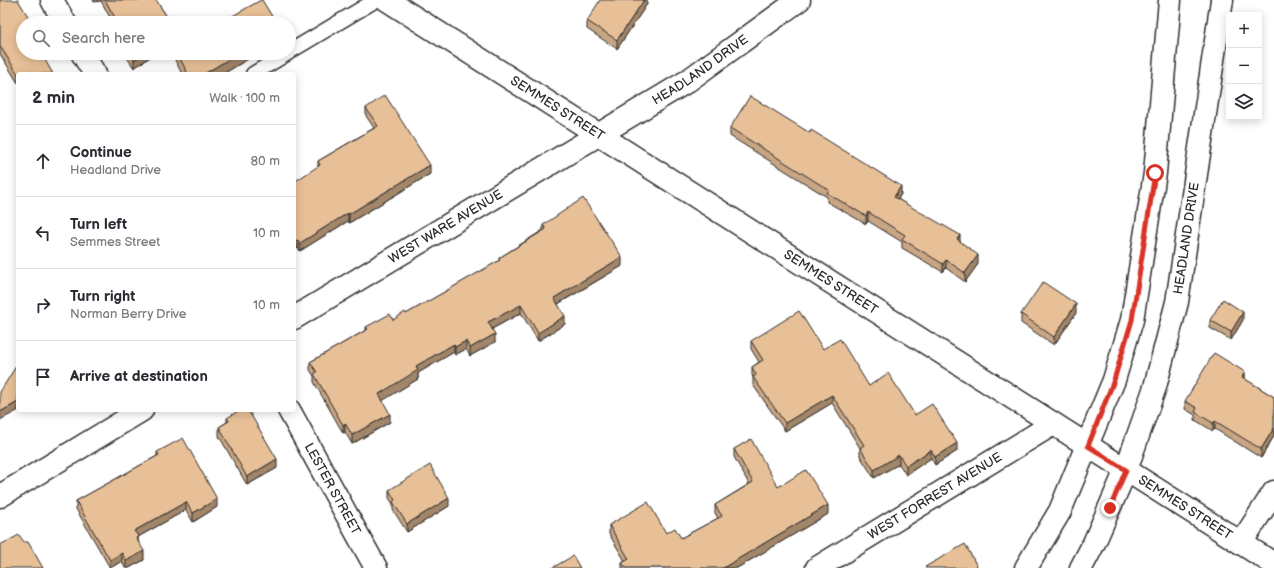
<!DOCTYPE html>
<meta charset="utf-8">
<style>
:root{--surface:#fff;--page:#f7f7f7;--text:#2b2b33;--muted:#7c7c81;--line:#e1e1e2}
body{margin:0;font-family:"Balsamiq Sans",sans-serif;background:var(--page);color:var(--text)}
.controls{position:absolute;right:12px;top:12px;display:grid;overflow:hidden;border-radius:4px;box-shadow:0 2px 10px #0003}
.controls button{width:36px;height:36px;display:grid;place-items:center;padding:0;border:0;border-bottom:1px solid var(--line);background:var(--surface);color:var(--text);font:20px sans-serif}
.stop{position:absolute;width:12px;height:12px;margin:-9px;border:3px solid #d93025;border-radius:50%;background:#fff}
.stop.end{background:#d93025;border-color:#fff;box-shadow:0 1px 4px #0008}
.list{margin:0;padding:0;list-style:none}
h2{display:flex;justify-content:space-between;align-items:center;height:52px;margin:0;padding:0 16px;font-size:17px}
h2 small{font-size:13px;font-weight:400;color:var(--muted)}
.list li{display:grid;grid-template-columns:26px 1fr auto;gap:12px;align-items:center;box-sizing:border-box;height:72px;padding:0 16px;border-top:1px solid var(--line)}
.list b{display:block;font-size:15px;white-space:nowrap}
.list p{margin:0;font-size:13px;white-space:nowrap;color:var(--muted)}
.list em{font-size:13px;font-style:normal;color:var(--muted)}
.icon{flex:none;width:22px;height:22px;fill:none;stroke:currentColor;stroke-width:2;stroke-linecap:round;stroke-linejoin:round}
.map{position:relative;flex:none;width:1274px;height:568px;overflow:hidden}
.search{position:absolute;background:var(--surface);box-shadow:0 2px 10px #0003;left:16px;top:16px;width:280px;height:44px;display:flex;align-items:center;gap:10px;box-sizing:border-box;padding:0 14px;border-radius:22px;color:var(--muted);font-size:15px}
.panel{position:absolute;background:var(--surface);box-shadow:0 2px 10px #0003;left:16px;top:72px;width:280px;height:340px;border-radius:4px}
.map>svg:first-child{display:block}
</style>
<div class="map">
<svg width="1274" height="568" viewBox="0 0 1274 568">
<rect width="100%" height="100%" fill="#fff"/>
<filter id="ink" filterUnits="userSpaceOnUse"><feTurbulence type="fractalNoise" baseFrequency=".025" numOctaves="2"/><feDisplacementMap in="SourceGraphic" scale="8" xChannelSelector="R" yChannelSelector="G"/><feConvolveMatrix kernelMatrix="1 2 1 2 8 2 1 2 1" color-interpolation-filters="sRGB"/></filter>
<g filter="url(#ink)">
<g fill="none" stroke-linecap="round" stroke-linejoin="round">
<g stroke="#2b2b2b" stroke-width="17">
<g id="lane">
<path d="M 289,52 L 376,0"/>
<path d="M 253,74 L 288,53"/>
</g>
</g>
<g stroke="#2b2b2b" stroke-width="25">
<g id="street">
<path d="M 52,0 L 65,23"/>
<path d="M 82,53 L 95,74"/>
<path id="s1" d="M 294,318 L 686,82 L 799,0"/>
<path id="s2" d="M 289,410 L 376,568"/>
<path d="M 0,496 L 142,410"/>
<path d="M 1241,543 L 1274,492"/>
<path id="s3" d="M 817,568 L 1053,424"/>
</g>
</g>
<g stroke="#2b2b2b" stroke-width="25">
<g id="secondary">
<path id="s4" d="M 387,0 L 1274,564"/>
<path d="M 1026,568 L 1060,511 L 1069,489 L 1114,380 L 1132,320 L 1155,173 L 1170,0"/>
<path id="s5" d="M 1081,568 L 1094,543 L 1126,470 L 1155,387 L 1177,302 L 1222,0"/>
</g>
</g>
<use href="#lane" stroke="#fff" stroke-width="14"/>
<use href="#street" stroke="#fff" stroke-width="22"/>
<use href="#secondary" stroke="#fff" stroke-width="22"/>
</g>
<g fill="#c8a583" stroke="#2b2b2b">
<path d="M 0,0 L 18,74 L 18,83 L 0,54 Z"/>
<path d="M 93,0 L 156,0 L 171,23 L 113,23 L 101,1 L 94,2 Z"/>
<path d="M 647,0 L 647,4 L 617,49 L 587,29 L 587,21 Z"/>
<path d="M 124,53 L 156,53 L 134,68 Z"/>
<path d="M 175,53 L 258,53 L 223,74 L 182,74 L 175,60 Z"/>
<path d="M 366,108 L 430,174 L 349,223 L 348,221 L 300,251 L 298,248 L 294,250 L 318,166 L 318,161 L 374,128 L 366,116 Z"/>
<path d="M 730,128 L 810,133 L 901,194 L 898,199 L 960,241 L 978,264 L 965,282 L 946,268 L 943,272 L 902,248 L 902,242 L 868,221 L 866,224 L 827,202 L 827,197 L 730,136 Z"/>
<path d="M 543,225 L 622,266 L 558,304 L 565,324 L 538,341 L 521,313 L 492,329 L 495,342 L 470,356 L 466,349 L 455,355 L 454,352 L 418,373 L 418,379 L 382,400 L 390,422 L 352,444 L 345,432 L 343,433 L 314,382 L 314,376 L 310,370 L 310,362 L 366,330 L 366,327 L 393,320 L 406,314 L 499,261 L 499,258 L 543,230 Z"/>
<path d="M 1076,313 L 1054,345 L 1021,323 L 1021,314 Z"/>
<path d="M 1210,320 L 1243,320 L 1231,340 L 1210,328 Z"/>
<path d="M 751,341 L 823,349 L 869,386 L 915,415 L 957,451 L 935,465 L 931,458 L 906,475 L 899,464 L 874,478 L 860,456 L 860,448 L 832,403 L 785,431 L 753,385 L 753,378 L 752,375 L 752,367 L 759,362 L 751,349 Z"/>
<path d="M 1245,379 L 1274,397 L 1274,436 L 1261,458 L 1215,429 L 1213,431 L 1195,420 L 1195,415 L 1185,409 L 1185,401 Z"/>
<path d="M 227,418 L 277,468 L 247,485 L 219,436 L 219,427 L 227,422 Z"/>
<path d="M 734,449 L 778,487 L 828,514 L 737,568 L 622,568 L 622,563 L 625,561 L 609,534 L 609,525 L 666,533 L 681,538 L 718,518 L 715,513 L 715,505 L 749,484 L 734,457 Z"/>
<path d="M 157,452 L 217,507 L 193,522 L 186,510 L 138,537 L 138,540 L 144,560 L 129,568 L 125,568 L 122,561 L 110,568 L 76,509 L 76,501 L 157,456 Z"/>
<path d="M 389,490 L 449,506 L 407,532 L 393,510 L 393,504 L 389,498 Z"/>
</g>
<g fill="#a2866a" stroke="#2b2b2b">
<path d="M 644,0 L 647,0 L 647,4 L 617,49 L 617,40 Z"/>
<path d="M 144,53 L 156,53 L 134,68 L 134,60 Z"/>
<path d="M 239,53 L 258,53 L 223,74 L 204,74 Z"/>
<path d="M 430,165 L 430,174 L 349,223 L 349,214 Z"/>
<path d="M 901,186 L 901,194 L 894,205 L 894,197 Z"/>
<path d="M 868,212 L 868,221 L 866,224 L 866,216 Z"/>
<path d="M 348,213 L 348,221 L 300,251 L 300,243 Z"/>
<path d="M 960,235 L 960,243 L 957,239 Z"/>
<path d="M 298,240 L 298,248 L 294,250 L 294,242 Z"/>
<path d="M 978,255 L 978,264 L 965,282 L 965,273 Z"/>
<path d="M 622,257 L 622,266 L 554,306 L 554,298 Z"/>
<path d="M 946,260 L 946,268 L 943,272 L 943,264 Z"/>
<path d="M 1076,304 L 1076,313 L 1054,345 L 1054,337 Z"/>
<path d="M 521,305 L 521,313 L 488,331 L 488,322 Z"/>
<path d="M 1243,312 L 1243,320 L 1231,340 L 1231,332 Z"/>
<path d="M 565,316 L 565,324 L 538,341 L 538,333 Z"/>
<path d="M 495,334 L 495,342 L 470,356 L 470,348 Z"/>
<path d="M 466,341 L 466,349 L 455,355 L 455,347 Z"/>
<path d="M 454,344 L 454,352 L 418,373 L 418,379 L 379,403 L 379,394 L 416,366 Z"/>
<path d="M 1245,372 L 1245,380 L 1242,377 Z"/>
<path d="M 832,395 L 832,403 L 785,431 L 785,423 Z"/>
<path d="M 18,402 L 18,410 L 19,410 L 0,420 L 0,412 Z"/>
<path d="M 390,414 L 390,422 L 352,444 L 352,435 Z"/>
<path d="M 1215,421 L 1215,429 L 1213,431 L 1213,423 Z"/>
<path d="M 345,423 L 345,432 L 343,433 L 343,425 Z"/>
<path d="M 1274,428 L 1274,436 L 1261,458 L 1261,449 Z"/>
<path d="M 957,443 L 957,451 L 935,465 L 935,457 Z"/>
<path d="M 931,450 L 931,458 L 906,475 L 906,466 Z"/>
<path d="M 899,455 L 899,464 L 874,478 L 874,470 Z"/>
<path d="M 277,459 L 277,468 L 247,485 L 247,477 Z"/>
<path d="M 449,498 L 449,506 L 407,532 L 407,524 Z"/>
<path d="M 217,499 L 217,507 L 193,522 L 193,513 Z"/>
<path d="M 186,502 L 186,510 L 138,537 L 138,545 L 134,531 Z"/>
<path d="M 828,505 L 828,514 L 737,568 L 723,568 Z"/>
<path d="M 144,551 L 144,560 L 129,568 L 126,568 L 126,561 Z"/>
<path d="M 122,553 L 122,561 L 110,568 L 110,560 Z"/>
</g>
<g fill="#e8c098" stroke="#2b2b2b">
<path d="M 0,0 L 18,0 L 32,23 L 23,23 L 23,53 L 41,53 L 53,74 L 18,74 L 0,46 Z"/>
<path d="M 105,0 L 156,0 L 171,23 L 118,23 Z"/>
<path d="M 261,0 L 262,0 L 276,23 L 220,23 Z"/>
<path d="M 600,0 L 644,0 L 617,40 L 587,21 Z"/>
<path d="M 130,53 L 144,53 L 134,60 Z"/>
<path d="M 177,53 L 239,53 L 204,74 L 188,74 Z"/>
<path d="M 385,95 L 430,165 L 349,214 L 348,213 L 300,243 L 298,240 L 294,242 L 294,182 L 320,165 L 318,161 L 378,126 L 366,108 Z"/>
<path d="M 750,96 L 810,133 L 811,130 L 901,186 L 894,197 L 960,235 L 957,239 L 978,255 L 965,273 L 946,260 L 943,264 L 902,239 L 905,235 L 868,212 L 866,216 L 827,193 L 829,190 L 730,128 Z"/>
<path d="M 583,198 L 622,257 L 554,298 L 565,316 L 538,333 L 521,305 L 488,322 L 495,334 L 470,348 L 466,341 L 455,347 L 454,344 L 416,366 L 418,370 L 379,394 L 390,414 L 352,435 L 345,423 L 343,425 L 314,374 L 317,372 L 310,362 L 368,329 L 366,327 L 390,314 L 393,320 L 405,312 L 406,314 L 500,260 L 499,258 L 546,229 L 543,225 Z"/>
<path d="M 1043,282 L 1076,304 L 1054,337 L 1021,314 Z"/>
<path d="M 1223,299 L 1243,312 L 1231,332 L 1210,320 Z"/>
<path d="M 799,311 L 823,349 L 840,339 L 869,386 L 888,373 L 915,415 L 932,404 L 957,443 L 935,457 L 931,450 L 906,466 L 899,455 L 874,470 L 860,448 L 864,445 L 832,395 L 785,423 L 753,377 L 756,375 L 752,367 L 763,360 L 751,341 Z"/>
<path d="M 1214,353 L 1245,372 L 1242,377 L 1274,397 L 1274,428 L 1261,449 L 1215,421 L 1213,423 L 1195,412 L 1197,408 L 1185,401 Z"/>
<path d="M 18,363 L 18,402 L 0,412 L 0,392 Z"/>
<path d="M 240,410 L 248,410 L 277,459 L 247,477 L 219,427 L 229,421 L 227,418 Z"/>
<path d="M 183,438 L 217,499 L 193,513 L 186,502 L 134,531 L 138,536 L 136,538 L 144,551 L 126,561 L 122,553 L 110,560 L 76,501 L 159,455 L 157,452 Z"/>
<path d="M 751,439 L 778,487 L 806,470 L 828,505 L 723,568 L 626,568 L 622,563 L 629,559 L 609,525 L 648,502 L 666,533 L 675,528 L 681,538 L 722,516 L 715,505 L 753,482 L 734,449 Z"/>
<path d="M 430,465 L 449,498 L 407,524 L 393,502 L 395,500 L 389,490 Z"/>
<path d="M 19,535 L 24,542 L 28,542 L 43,568 L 0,568 L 0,545 Z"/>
<path d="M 965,544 L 978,568 L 925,568 L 925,567 Z"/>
<path d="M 573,556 L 580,568 L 552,568 Z"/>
</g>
</g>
<g fill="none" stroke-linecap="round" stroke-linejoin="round" filter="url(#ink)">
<path stroke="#d93025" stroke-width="5" d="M 1110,508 L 1126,470 L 1088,446 L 1114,380 L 1132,320 L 1155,173"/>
</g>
<g text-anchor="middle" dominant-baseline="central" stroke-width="3" stroke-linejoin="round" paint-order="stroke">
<g font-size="13" fill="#2b2b2b" stroke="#fff">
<text stroke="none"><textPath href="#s1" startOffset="476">HEADLAND DRIVE</textPath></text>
<text stroke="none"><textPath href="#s4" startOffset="202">SEMMES STREET</textPath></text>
<text stroke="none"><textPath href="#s1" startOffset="177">WEST WARE AVENUE</textPath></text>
<text stroke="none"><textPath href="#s5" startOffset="348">HEADLAND DRIVE</textPath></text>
<text stroke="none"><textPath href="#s4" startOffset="526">SEMMES STREET</textPath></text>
<text stroke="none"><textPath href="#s2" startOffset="90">LESTER STREET</textPath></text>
<text stroke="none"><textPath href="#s3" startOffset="138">WEST FORREST AVENUE</textPath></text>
<text stroke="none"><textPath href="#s4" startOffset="946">SEMMES STREET</textPath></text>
</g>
</g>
</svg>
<div class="controls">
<button>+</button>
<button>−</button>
<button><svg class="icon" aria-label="layers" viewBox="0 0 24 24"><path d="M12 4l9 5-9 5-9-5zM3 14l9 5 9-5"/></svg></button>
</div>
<div class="stop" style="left:1155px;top:173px"></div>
<div class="stop end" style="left:1110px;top:508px"></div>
<div class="search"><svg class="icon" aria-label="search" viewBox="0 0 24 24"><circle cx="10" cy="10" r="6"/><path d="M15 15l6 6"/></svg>Search here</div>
<section class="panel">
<h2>2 min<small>Walk · 100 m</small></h2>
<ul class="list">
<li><svg class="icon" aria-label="ahead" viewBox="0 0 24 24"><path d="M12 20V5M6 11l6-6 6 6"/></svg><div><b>Continue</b><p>Headland Drive</p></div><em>80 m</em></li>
<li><svg class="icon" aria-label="left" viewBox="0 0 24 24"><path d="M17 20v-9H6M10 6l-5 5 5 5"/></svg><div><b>Turn left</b><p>Semmes Street</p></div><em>10 m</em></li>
<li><svg class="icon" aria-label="right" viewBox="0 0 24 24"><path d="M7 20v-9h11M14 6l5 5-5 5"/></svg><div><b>Turn right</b><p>Norman Berry Drive</p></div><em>10 m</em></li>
<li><svg class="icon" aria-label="arrive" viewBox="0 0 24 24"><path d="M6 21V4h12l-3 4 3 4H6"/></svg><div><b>Arrive at destination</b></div></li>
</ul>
</section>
</div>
